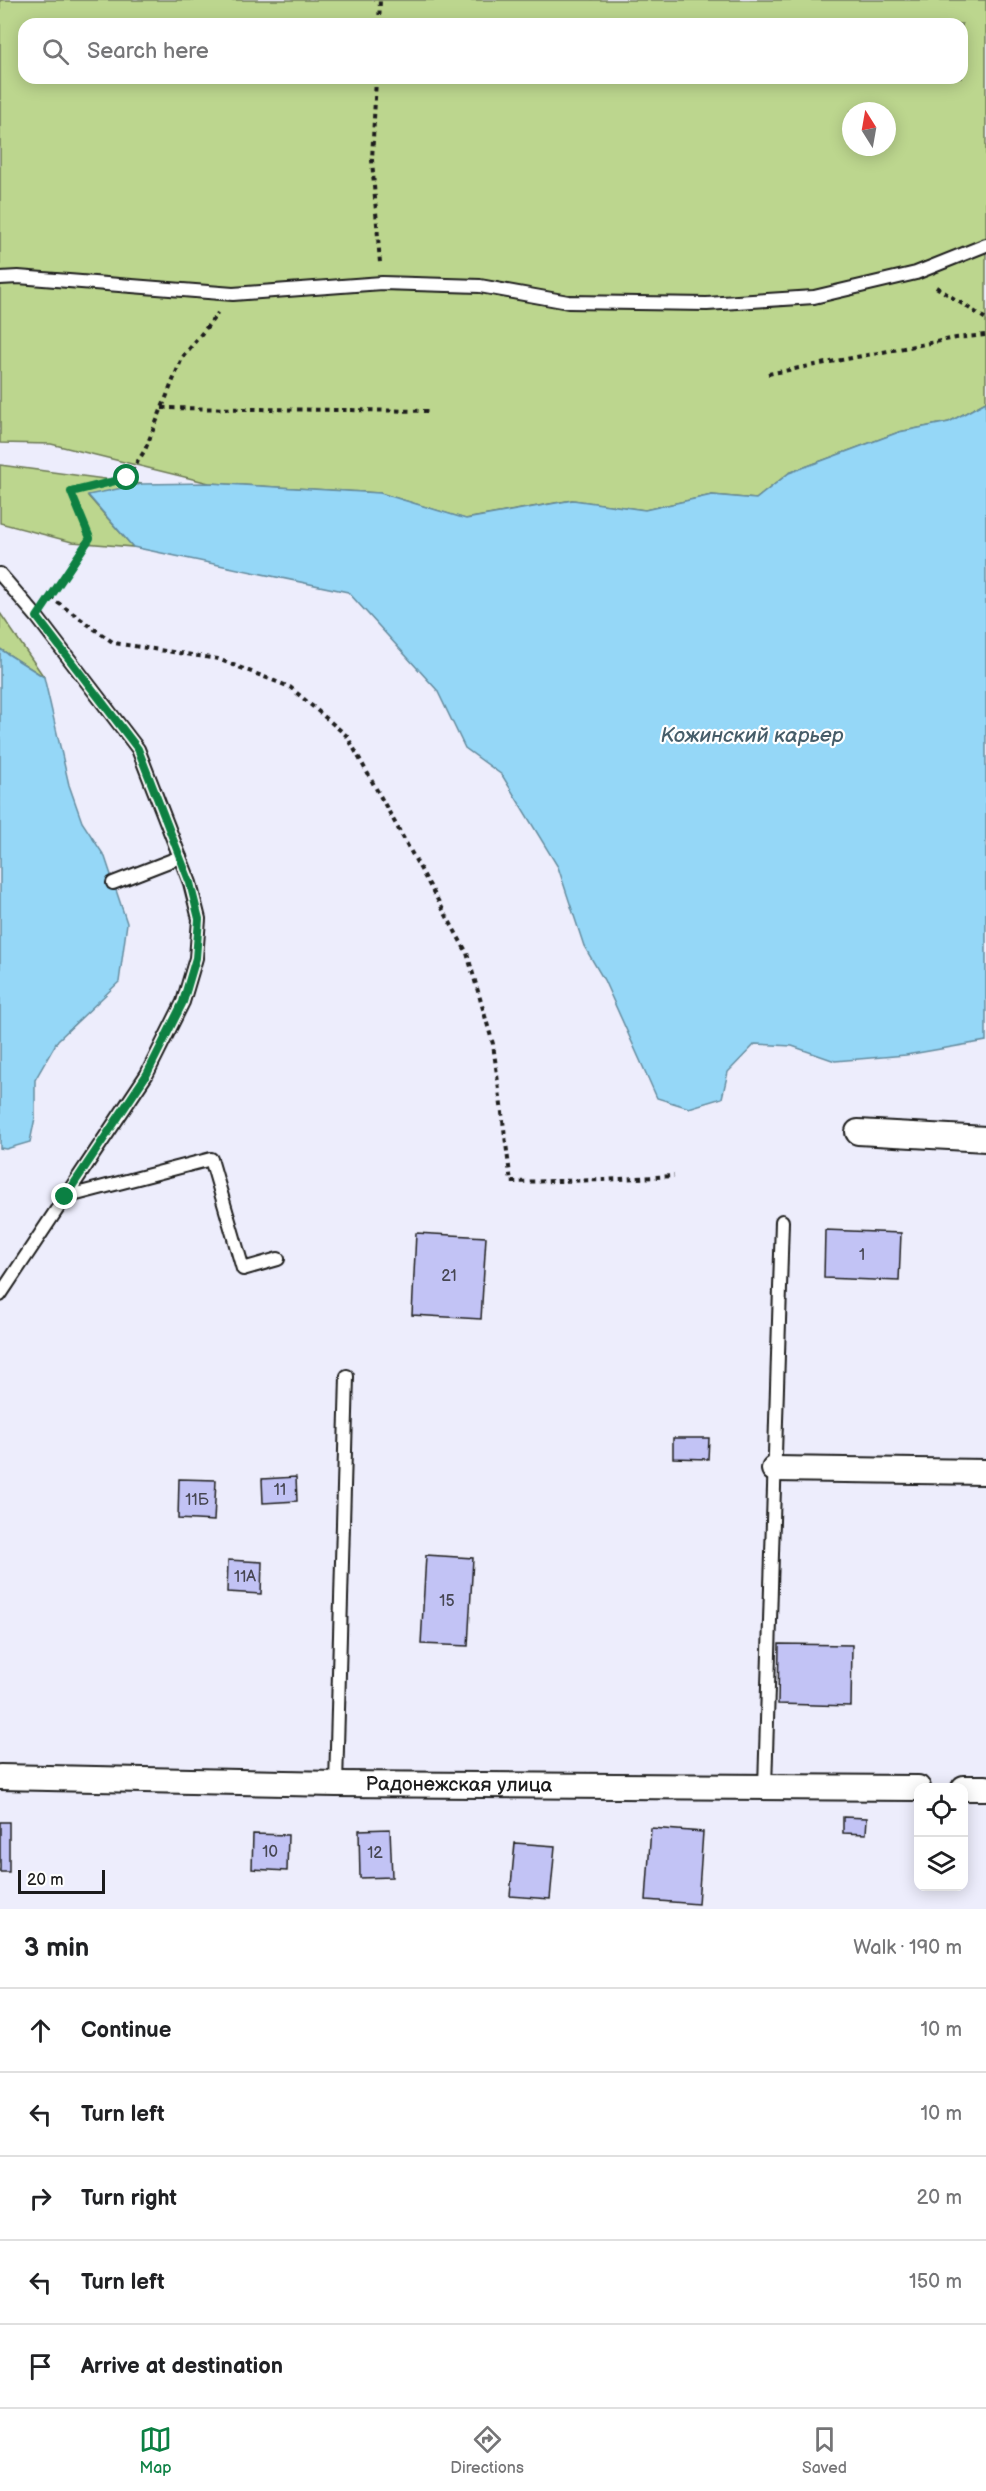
<!DOCTYPE html>
<meta charset="utf-8">
<style>
:root{--surface:#fff;--page:#f2f2f2;--text:#202124;--muted:#757577;--line:#e0e0e0;--accent:#0b8043}
body{margin:0;font-family:"Balsamiq Sans",sans-serif;background:var(--page);color:var(--text)}
.controls{position:absolute;right:18px;bottom:18px;display:grid;overflow:hidden;border-radius:12px;box-shadow:0 3px 15px #0003}
.controls button{width:54px;height:54px;display:grid;place-items:center;padding:0;border:0;border-bottom:2px solid var(--line);background:var(--surface);color:var(--text);font:30px sans-serif}
.compass{position:absolute;left:842px;top:102px;width:54px;height:54px;border-radius:50%;background:var(--surface);box-shadow:0 3px 15px #0003;rotate:349deg}
.scale{position:absolute;left:18px;bottom:15px;width:87px;box-sizing:border-box;padding-left:6px;border:3px solid #1c1c1c;border-top:0;font-size:16px;line-height:21px;white-space:nowrap;color:#1c1c1c;-webkit-text-stroke:4px #fff;paint-order:stroke}
.stop{position:absolute;width:18px;height:18px;margin:-14px;border:4px solid #0b8043;border-radius:50%;background:#fff}
.stop.end{background:#0b8043;border-color:#fff;box-shadow:0 2px 6px #0008}
.list{margin:0;padding:0;list-style:none}
h2{display:flex;justify-content:space-between;align-items:center;height:78px;margin:0;padding:0 24px;font-size:26px}
h2 small{font-size:20px;font-weight:400;color:var(--muted)}
.list li{display:grid;grid-template-columns:39px 1fr auto;gap:18px;align-items:center;box-sizing:border-box;height:84px;padding:0 24px;border-top:2px solid var(--line)}
.list b{display:block;font-size:22px;white-space:nowrap}
.list em{font-size:20px;font-style:normal;color:var(--muted)}
.icon{flex:none;width:33px;height:33px;fill:none;stroke:currentColor;stroke-width:2;stroke-linecap:round;stroke-linejoin:round}
.map{position:relative;flex:none;width:986px;height:1909px;overflow:hidden}
.search{position:absolute;background:var(--surface);box-shadow:0 3px 15px #0003;left:18px;right:18px;top:18px;height:66px;display:flex;align-items:center;gap:15px;box-sizing:border-box;padding:0 21px;border-radius:18px;color:var(--muted);font-size:22px}
.sheet{height:498px;background:var(--surface)}
nav{display:flex;justify-content:space-around;align-items:center;box-sizing:border-box;height:84px;border-top:2px solid var(--line);background:var(--surface);font-size:16px;color:var(--muted)}
nav a{display:grid;justify-items:center;gap:3px}
nav .on{color:var(--accent)}
.map>svg:first-child{display:block}
</style>
<div class="map">
<svg width="986" height="1909" viewBox="0 0 986 1909">
<rect width="100%" height="100%" fill="#ededfc"/>
<filter id="ink" filterUnits="userSpaceOnUse"><feTurbulence type="fractalNoise" baseFrequency=".0167" numOctaves="2"/><feDisplacementMap in="SourceGraphic" scale="12" xChannelSelector="R" yChannelSelector="G"/><feConvolveMatrix kernelMatrix="1 2 1 2 8 2 1 2 1" color-interpolation-filters="sRGB"/></filter>
<g filter="url(#ink)">
<g fill="#bcd68e" stroke="#6c7955" stroke-width="1.5" fill-rule="evenodd">
<path d="M 0,0 L 986,0 L 986,402 L 949,422 L 899,432 L 789,473 L 756,499 L 712,495 L 645,510 L 572,500 L 465,519 L 380,493 L 209,483 L 51,444 L 0,443 ZM 24,24 L 962,24 L 962,78 L 24,78 ZM 851,111 L 887,111 L 887,147 L 851,147 Z"/>
<path d="M 0,465 L 142,484 L 88,496 L 133,547 L 72,542 L 0,523 Z"/>
<path d="M 0,613 L 44,677 L 0,649 Z"/>
</g>
<g fill="#95d7f7" stroke="#658c9f" stroke-width="1.5">
<path d="M 986,402 L 986,1041 L 906,1055 L 835,1061 L 792,1046 L 755,1044 L 728,1072 L 722,1098 L 689,1108 L 657,1098 L 604,980 L 584,946 L 558,867 L 502,775 L 465,748 L 437,690 L 348,592 L 133,547 L 88,495 L 142,484 L 209,483 L 380,493 L 466,519 L 573,500 L 645,510 L 712,495 L 756,499 L 789,473 L 899,432 L 949,422 Z"/>
<path d="M 0,649 L 44,677 L 69,785 L 82,822 L 105,857 L 127,923 L 119,982 L 58,1040 L 35,1080 L 35,1118 L 30,1142 L 6,1149 L 0,1148 Z"/>
</g>
<g fill="#c2c3f5" stroke="#1c1c1c" stroke-width="1.5">
<path d="M 825,1230 L 901,1233 L 899,1281 L 824,1278 Z"/>
<path d="M 416,1233 L 486,1237 L 481,1319 L 412,1315 Z"/>
<path d="M 673,1438 L 709,1438 L 708,1459 L 673,1458 Z"/>
<path d="M 296,1477 L 297,1501 L 263,1503 L 262,1479 Z"/>
<path d="M 179,1479 L 216,1480 L 214,1521 L 178,1519 Z"/>
<path d="M 426,1555 L 473,1558 L 468,1646 L 421,1644 Z"/>
<path d="M 228,1560 L 262,1562 L 261,1594 L 227,1592 Z"/>
<path d="M 779,1644 L 852,1645 L 851,1706 L 778,1704 Z"/>
<path d="M 843,1817 L 867,1818 L 866,1834 L 843,1833 Z"/>
<rect x="0" y="1822" width="9" height="50"/>
<path d="M 651,1828 L 703,1832 L 698,1904 L 646,1900 Z"/>
<path d="M 390,1829 L 392,1877 L 360,1878 L 359,1830 Z"/>
<path d="M 253,1834 L 288,1835 L 287,1871 L 252,1869 Z"/>
<path d="M 515,1843 L 555,1846 L 550,1899 L 510,1896 Z"/>
</g>
<g fill="none" stroke-linecap="round" stroke-linejoin="round">
<g stroke="#1c1c1c" stroke-width="16">
<g id="lane">
<path d="M 0,278 L 18,277 L 233,294 L 382,283 L 480,286 L 568,302 L 707,304 L 814,297 L 916,273 L 986,245"/>
<path d="M 0,574 L 37,617 L 138,749 L 190,883 L 199,919 L 196,958 L 183,1002 L 147,1074 L 0,1295"/>
<path d="M 113,883 L 180,857"/>
<path d="M 65,1197 L 211,1159 L 243,1269 L 278,1259"/>
<path d="M 336,1784 L 347,1376"/>
<path d="M 765,1787 L 782,1221"/>
</g>
</g>
<g stroke="#1c1c1c" stroke-width="28">
<g id="street">
<path d="M 858,1132 L 986,1139"/>
<path d="M 774,1469 L 986,1472"/>
<path id="s1" d="M 0,1777 L 336,1784 L 918,1788"/>
<path d="M 964,1788 L 986,1788"/>
</g>
</g>
<g stroke="#1c1c1c" stroke-width="4" stroke-dasharray="4.5 4.5" stroke-linecap="butt">
<path d="M 379,24 L 380,0"/>
<path d="M 376,78 L 372,160 L 380,263"/>
<path d="M 936,287 L 986,319"/>
<path d="M 768,374 L 956,338 L 986,335"/>
<path d="M 162,408 L 431,411"/>
<path d="M 50,597 L 114,643 L 218,659 L 290,687 L 347,736 L 467,953 L 493,1044 L 511,1182 L 604,1180 L 674,1176"/>
<path d="M 49,599 L 90,538 L 71,492 L 127,478 L 145,450 L 182,358 L 218,313"/>
</g>
<use href="#lane" stroke="#fff" stroke-width="12"/>
<use href="#street" stroke="#fff" stroke-width="24"/>
</g>
</g>
<g fill="none" stroke-linecap="round" stroke-linejoin="round" filter="url(#ink)">
<path stroke="#0b8043" stroke-width="8" d="M 65,1197 L 147,1074 L 183,1002 L 196,958 L 199,919 L 190,883 L 138,749 L 37,617 L 90,538 L 71,492 L 127,478"/>
</g>
<g text-anchor="middle" dominant-baseline="central" stroke-width="4.5" stroke-linejoin="round" paint-order="stroke">
<g font-size="16" fill="#464652">
<text x="862" y="1255">1</text>
<text x="449" y="1276">21</text>
<text x="280" y="1490">11</text>
<text x="197" y="1500">11Б</text>
<text x="245" y="1577">11А</text>
<text x="447" y="1601">15</text>
<text x="270" y="1852">10</text>
<text x="375" y="1853">12</text>
</g>
<g font-size="20" fill="#1c1c1c" stroke="#fff">
<text stroke="none"><textPath href="#s1" startOffset="459">Радонежская улица</textPath></text>
</g>
<g font-size="21" font-style="italic" fill="#465d69" stroke="#fff">
<text x="752" y="735">Кожинский карьер</text>
</g>
</g>
</svg>
<div class="controls">
<button><svg class="icon" aria-label="locate" viewBox="0 0 24 24"><circle cx="12" cy="12" r="6"/><path d="M12 2v4M12 18v4M2 12h4M18 12h4"/></svg></button>
<button><svg class="icon" aria-label="layers" viewBox="0 0 24 24"><path d="M12 4l9 5-9 5-9-5zM3 14l9 5 9-5"/></svg></button>
</div>
<svg class="compass" viewBox="-18 -18 36 36"><path d="M0-13l5 13h-10z" fill="#e53935"/><path d="M0 13l5-13h-10z" fill="#757577"/></svg>
<div class="scale">20 m</div>
<div class="stop" style="left:127px;top:478px"></div>
<div class="stop end" style="left:65px;top:1197px"></div>
<div class="search"><svg class="icon" aria-label="search" viewBox="0 0 24 24"><circle cx="10" cy="10" r="6"/><path d="M15 15l6 6"/></svg>Search here</div>
</div>
<section class="sheet">
<h2>3 min<small>Walk · 190 m</small></h2>
<ul class="list">
<li><svg class="icon" aria-label="ahead" viewBox="0 0 24 24"><path d="M12 20V5M6 11l6-6 6 6"/></svg><div><b>Continue</b></div><em>10 m</em></li>
<li><svg class="icon" aria-label="left" viewBox="0 0 24 24"><path d="M17 20v-9H6M10 6l-5 5 5 5"/></svg><div><b>Turn left</b></div><em>10 m</em></li>
<li><svg class="icon" aria-label="right" viewBox="0 0 24 24"><path d="M7 20v-9h11M14 6l5 5-5 5"/></svg><div><b>Turn right</b></div><em>20 m</em></li>
<li><svg class="icon" aria-label="left" viewBox="0 0 24 24"><path d="M17 20v-9H6M10 6l-5 5 5 5"/></svg><div><b>Turn left</b></div><em>150 m</em></li>
<li><svg class="icon" aria-label="arrive" viewBox="0 0 24 24"><path d="M6 21V4h12l-3 4 3 4H6"/></svg><div><b>Arrive at destination</b></div></li>
</ul>
</section>
<nav>
<a class="on"><svg class="icon" aria-label="map" viewBox="0 0 24 24"><path d="M3 6l6-2 6 2 6-2v14l-6 2-6-2-6 2zM9 4v14M15 6v14"/></svg>Map</a>
<a><svg class="icon" aria-label="directions" viewBox="0 0 24 24"><path d="M12 3l9 9-9 9-9-9zM9 14v-3h6M13 9l2 2-2 2"/></svg>Directions</a>
<a><svg class="icon" aria-label="saved" viewBox="0 0 24 24"><path d="M7 4h10v16l-5-4-5 4z"/></svg>Saved</a>
</nav>
